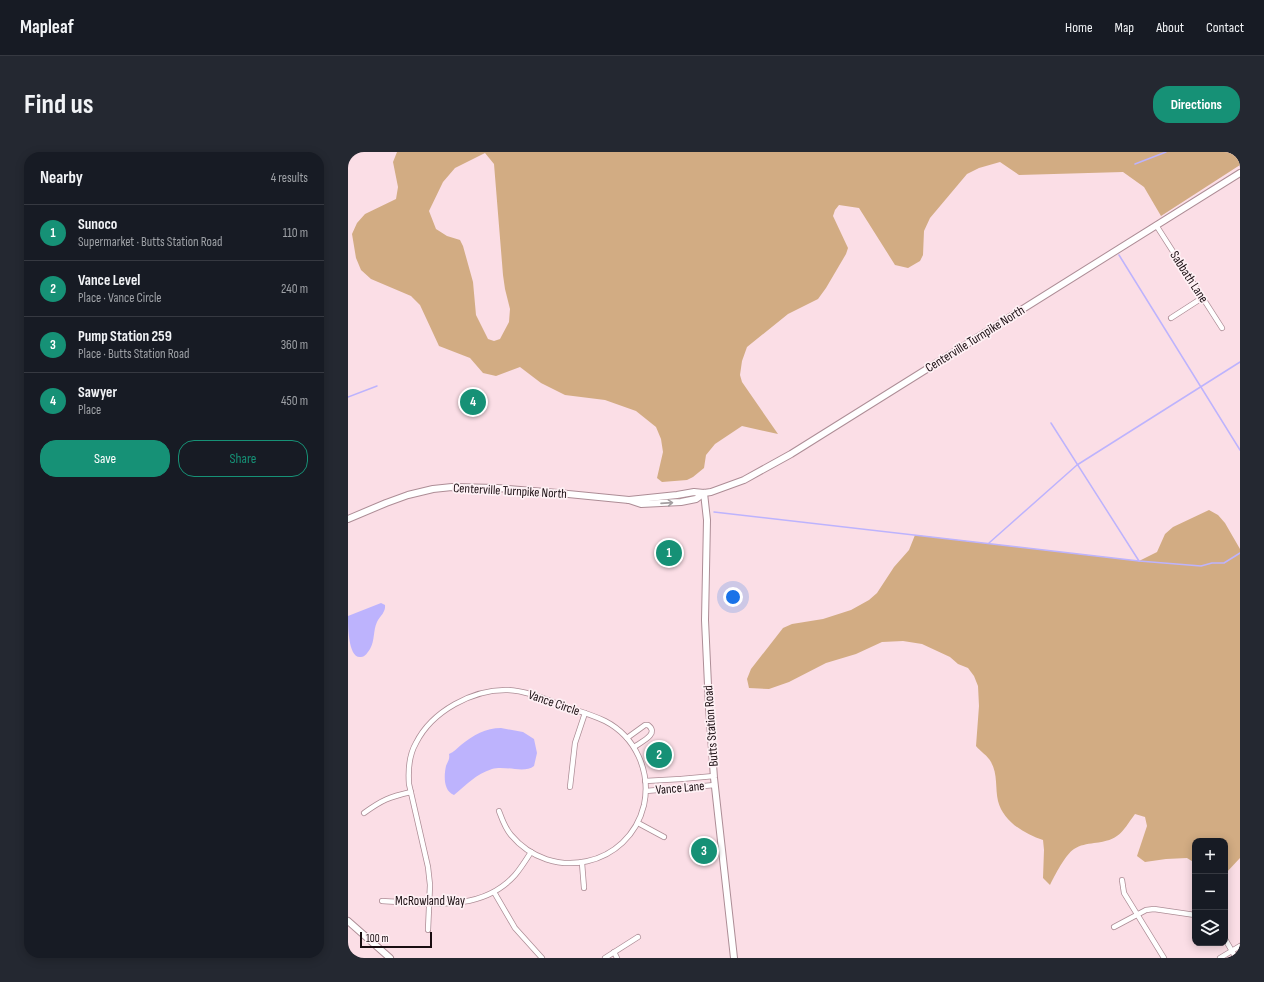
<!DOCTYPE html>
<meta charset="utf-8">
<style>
:root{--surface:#171b24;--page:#242831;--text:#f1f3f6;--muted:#9ea1a6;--line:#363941;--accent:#169176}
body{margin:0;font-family:"Sofia Sans Condensed",sans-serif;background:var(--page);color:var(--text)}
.controls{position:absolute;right:12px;bottom:12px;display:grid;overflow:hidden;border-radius:8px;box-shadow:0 2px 10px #0003}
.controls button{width:36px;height:36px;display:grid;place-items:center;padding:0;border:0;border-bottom:1px solid var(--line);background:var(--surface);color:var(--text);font:20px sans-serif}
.scale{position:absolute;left:12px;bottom:10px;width:72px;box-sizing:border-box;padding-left:4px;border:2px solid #190d11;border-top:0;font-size:11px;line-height:14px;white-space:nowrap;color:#190d11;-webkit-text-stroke:3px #fef0f4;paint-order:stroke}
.you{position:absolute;left:385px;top:445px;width:14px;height:14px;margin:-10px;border:3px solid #fff;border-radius:50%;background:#1a73e8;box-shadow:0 0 0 6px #1a73e833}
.badge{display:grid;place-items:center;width:26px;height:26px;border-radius:50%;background:var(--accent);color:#fff;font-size:13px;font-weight:700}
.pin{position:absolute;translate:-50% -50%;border:2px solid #fff;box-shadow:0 1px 4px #0006}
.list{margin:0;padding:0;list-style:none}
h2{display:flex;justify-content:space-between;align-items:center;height:52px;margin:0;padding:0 16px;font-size:17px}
h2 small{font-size:13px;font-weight:400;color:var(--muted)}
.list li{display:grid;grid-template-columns:26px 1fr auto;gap:12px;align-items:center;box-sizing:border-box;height:56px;padding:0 16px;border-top:1px solid var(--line)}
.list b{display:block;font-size:15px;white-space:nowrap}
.list p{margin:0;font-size:13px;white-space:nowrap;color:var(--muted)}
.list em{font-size:13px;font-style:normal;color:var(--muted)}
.actions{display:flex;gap:8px;padding:12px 16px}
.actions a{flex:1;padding:9px 0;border:1px solid var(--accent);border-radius:16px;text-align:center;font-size:14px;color:var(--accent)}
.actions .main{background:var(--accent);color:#fff}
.icon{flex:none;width:22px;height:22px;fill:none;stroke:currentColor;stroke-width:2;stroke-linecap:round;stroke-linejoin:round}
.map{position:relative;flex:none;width:892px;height:806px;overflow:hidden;border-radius:16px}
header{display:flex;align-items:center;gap:24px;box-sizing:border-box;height:56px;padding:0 20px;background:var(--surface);border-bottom:1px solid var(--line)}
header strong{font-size:19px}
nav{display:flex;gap:22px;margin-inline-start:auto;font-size:14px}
.intro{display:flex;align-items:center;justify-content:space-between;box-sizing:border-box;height:96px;padding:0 24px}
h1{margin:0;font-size:28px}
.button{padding:10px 18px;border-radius:16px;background:var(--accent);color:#fff;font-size:14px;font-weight:700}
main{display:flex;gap:24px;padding:0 24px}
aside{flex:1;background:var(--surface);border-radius:16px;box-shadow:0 2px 10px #0003}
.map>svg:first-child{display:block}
</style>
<header>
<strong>Mapleaf</strong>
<nav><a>Home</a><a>Map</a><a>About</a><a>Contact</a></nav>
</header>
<div class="intro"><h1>Find us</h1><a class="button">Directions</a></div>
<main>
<aside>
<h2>Nearby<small>4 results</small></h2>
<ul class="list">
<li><span class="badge">1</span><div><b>Sunoco</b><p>Supermarket · Butts Station Road</p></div><em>110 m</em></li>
<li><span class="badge">2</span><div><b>Vance Level</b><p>Place · Vance Circle</p></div><em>240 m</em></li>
<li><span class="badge">3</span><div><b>Pump Station 259</b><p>Place · Butts Station Road</p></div><em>360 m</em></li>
<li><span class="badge">4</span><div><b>Sawyer</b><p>Place</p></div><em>450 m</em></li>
</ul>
<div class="actions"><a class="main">Save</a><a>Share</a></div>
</aside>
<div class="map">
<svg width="892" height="806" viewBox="0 0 892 806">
<rect width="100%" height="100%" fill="#fbdee6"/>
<g fill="#d2ac83" fill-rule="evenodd">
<path d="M 49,0 L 892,0 L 892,13 L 813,64 L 796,35 L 775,20 L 671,23 L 652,10 L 631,16 L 619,22 L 582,66 L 576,79 L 575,103 L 572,109 L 560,116 L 547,113 L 511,56 L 491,53 L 487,58 L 485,64 L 500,96 L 498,102 L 478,136 L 470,147 L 440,162 L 399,195 L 394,209 L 392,223 L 394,230 L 430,282 L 394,274 L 367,292 L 358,303 L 356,316 L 345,325 L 339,328 L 314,330 L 309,326 L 315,300 L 313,287 L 308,275 L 288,259 L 257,248 L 217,243 L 193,231 L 172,215 L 148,224 L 135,221 L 122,206 L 91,194 L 72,153 L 63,144 L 23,127 L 13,118 L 8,106 L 4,82 L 9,71 L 17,62 L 48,47 L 50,35 L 45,10 ZM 137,1 L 146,12 L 155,123 L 157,137 L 162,157 L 161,170 L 152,187 L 146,189 L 140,187 L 128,163 L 125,130 L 115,94 L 112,88 L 99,84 L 88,77 L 81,59 L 95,30 L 107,16 Z"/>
<path d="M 861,358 L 870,363 L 877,371 L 892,397 L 892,706 L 877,722 L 877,689 L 847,689 L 847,711 L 839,706 L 818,707 L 797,710 L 789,704 L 799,674 L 797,665 L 787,662 C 773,681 772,688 746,691 C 739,692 732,693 726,697 C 717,703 707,723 702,733 L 695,726 L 696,698 L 695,688 C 676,682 655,669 650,649 C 647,637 650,622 643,610 C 640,604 632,599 628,594 L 631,554 L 630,534 L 626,524 L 620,516 L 610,512 L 602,505 L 574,492 L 555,489 L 534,490 L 508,502 L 478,511 L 441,530 L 421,537 L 401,536 L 399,527 L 403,517 L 435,476 L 444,472 L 475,467 L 503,458 L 521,448 L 529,441 L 546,415 L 561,398 L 567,383 L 791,409 L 809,400 L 817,382 L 825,375 Z"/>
</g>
<g fill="#bdb3fd">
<path d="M 33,451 L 37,453 C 38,460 32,464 29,470 C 25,478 27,489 22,497 C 20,500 17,505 13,505 C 0,507 0,473 0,464 Z"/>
<path d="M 153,576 L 175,580 L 186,587 L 189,601 L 186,614 C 176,622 157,613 144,617 C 128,622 118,633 106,643 C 95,639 96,623 98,614 C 100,609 102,607 101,602 C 106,600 109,596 113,593 C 125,583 138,576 153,576 Z"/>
</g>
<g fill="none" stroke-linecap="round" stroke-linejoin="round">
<g stroke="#bdb3fd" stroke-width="1.5">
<path d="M 787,12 L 818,0"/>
<path d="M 771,103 L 892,298"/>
<path d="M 0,245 L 29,234"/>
<path d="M 703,271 L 791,409"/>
<path d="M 366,360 L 791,409 L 853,414 L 864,411 L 876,411 L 892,401"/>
<path d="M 641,391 L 729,313 L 892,210"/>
</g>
<g stroke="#ad8d96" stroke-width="6">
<g id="street">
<path d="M 808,73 L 874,176"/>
<path d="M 823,166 L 854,146"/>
<path d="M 279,586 L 297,573 L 300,573 C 312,582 293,590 286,595"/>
<path d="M 297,629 L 333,627 L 366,624"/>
<path d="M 222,635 L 227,591 L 237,561"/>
<path d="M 298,639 L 367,633"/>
<path d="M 16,661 C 34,648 41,645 63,640"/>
<path d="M 290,671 L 316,685"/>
<path d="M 234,711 L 236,736"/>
<path d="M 774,728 L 776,741 L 816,806"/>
<path d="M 146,740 L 167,776 L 194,806"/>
<path d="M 34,749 C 80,751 133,761 167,723 C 173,716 178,708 183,700"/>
<path d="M 766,775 L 798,758 L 806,757 L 847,763"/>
<path d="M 80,778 L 82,733 L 80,715 L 61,632 C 60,618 61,603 68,591 C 84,559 125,537 160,538 C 180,539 199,548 218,555 C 231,559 245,563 257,569 C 288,585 303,620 296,653 C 281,715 203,731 163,683 C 157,676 154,667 151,659"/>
<path d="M 877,787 L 888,806"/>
<path d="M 266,800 L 269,806"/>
<path d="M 257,806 L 290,785"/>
<path d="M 872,806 L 892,794"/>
</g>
</g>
<g stroke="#ad8d96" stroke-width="8">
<g id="secondary">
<path d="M 356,341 L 359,368 L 357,468 L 361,555 L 366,626 L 386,806"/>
<path d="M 281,348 L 329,343 L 346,340 L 356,341 L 363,340 L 396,328 L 443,302 L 892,21"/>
<path d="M 0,367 L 38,351 L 60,343 L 85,337 L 104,335 L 149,336 L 210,341 L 281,348 L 293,352 L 333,350 L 348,347 L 356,341"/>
<path d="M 0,769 L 42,806"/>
</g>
</g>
<use href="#street" stroke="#fff" stroke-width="4.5"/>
<use href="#secondary" stroke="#fff" stroke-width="6"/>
</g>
<defs><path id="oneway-shaft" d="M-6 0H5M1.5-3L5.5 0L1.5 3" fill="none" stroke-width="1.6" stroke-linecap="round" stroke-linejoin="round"/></defs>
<use stroke="#a39ea0" href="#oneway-shaft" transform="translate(319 351) rotate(-4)"/>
<g text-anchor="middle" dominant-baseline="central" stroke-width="3.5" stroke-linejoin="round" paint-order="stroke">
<g font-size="13" fill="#190d11" stroke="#fef0f4">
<text transform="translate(841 125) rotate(57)">Sabbath Lane</text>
<text transform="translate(627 187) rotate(-32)">Centerville Turnpike North</text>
<text transform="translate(162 339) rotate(3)">Centerville Turnpike North</text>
<text transform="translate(206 551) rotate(19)">Vance Circle</text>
<text transform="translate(363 574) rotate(-94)">Butts Station Road</text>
<text transform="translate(332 636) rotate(-5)">Vance Lane</text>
<text x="82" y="749">McRowland Way</text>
</g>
</g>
</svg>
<div class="controls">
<button>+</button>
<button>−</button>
<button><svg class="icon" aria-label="layers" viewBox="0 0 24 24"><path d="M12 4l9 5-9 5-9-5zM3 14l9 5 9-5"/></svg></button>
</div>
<div class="scale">100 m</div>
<div class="you"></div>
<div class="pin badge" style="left:321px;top:401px">1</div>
<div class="pin badge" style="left:311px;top:603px">2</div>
<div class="pin badge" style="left:356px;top:699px">3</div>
<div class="pin badge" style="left:125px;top:250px">4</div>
</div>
</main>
